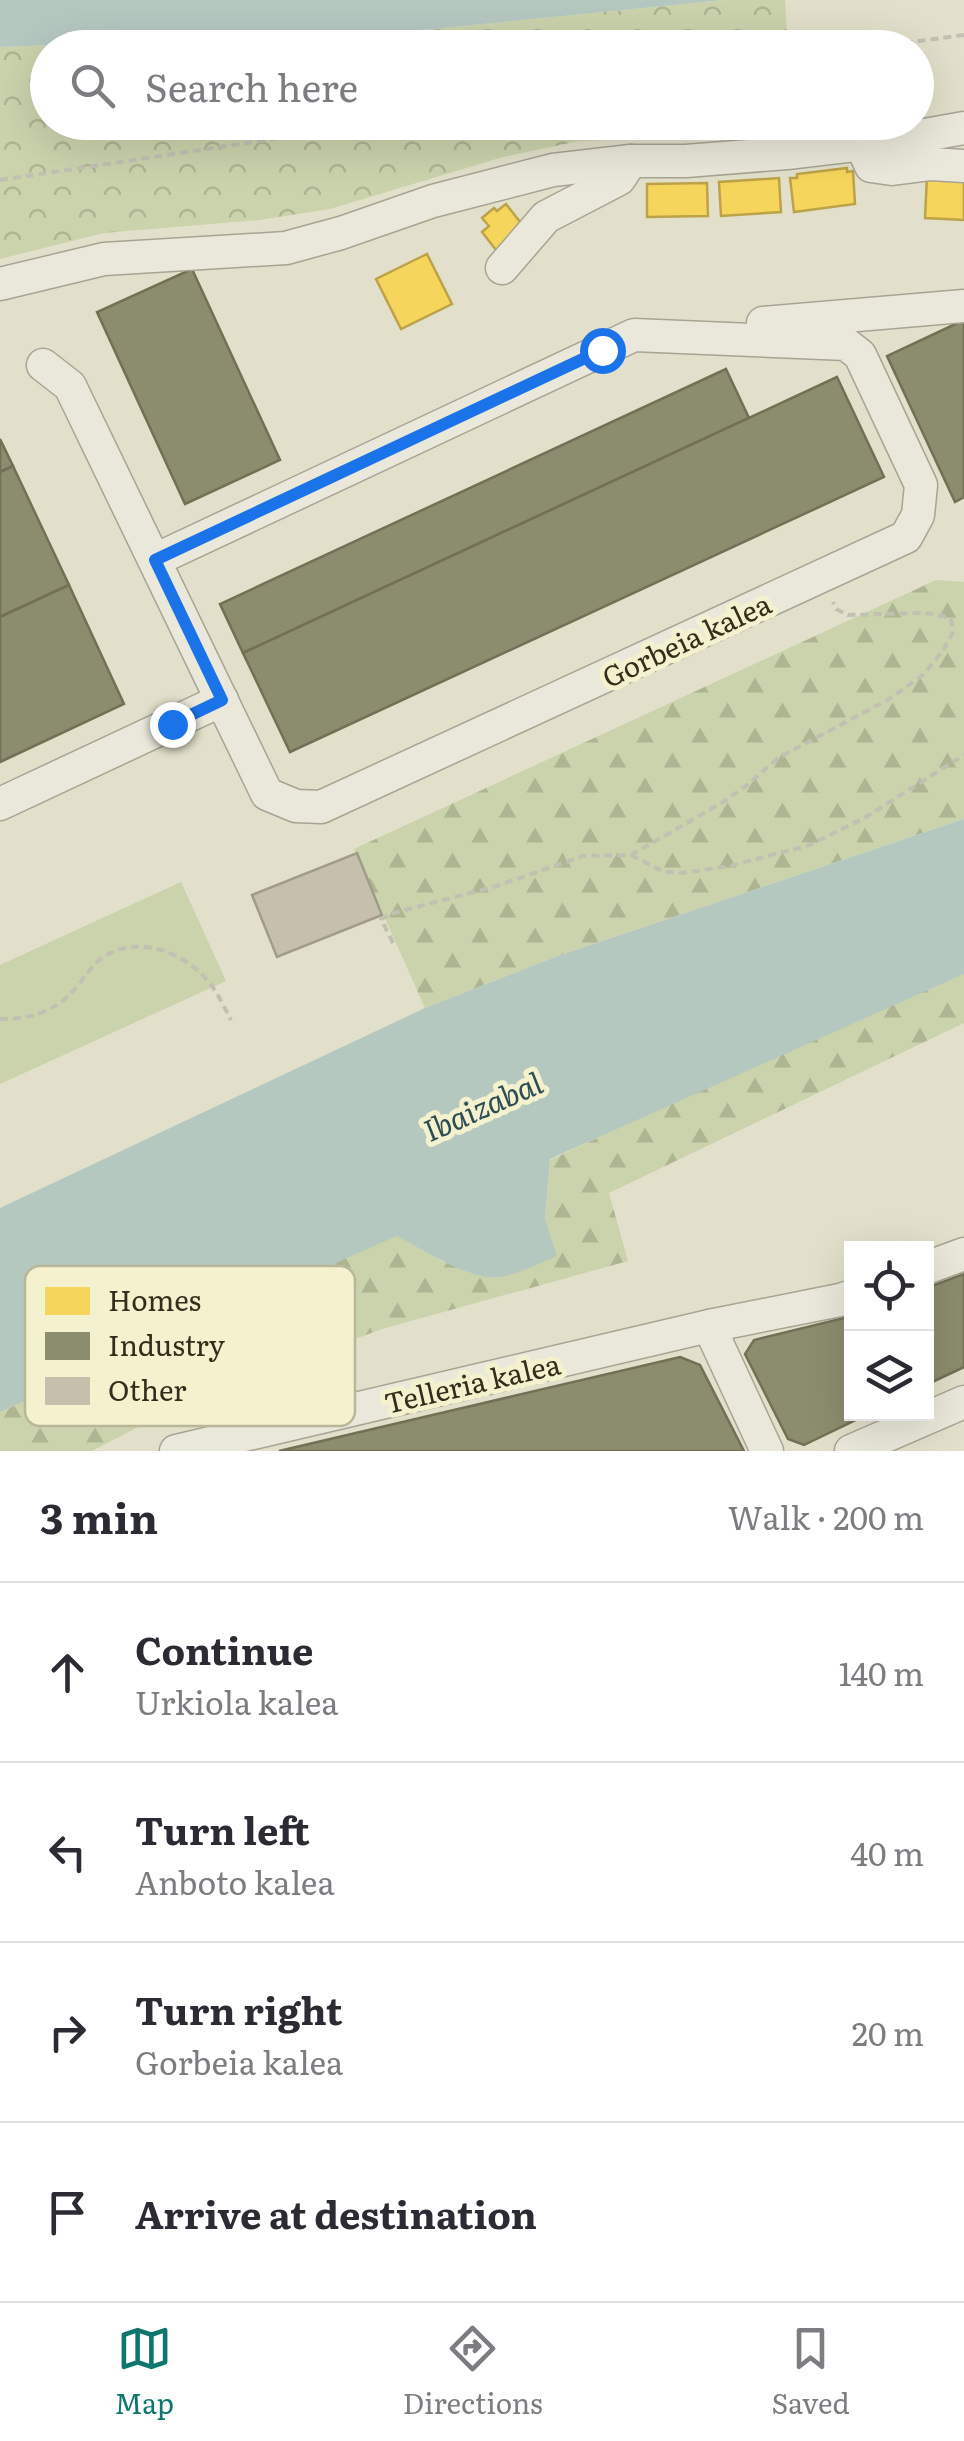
<!DOCTYPE html>
<meta charset="utf-8">
<style>
:root{--surface:#fff;--page:#f7f7f7;--text:#2b2b33;--muted:#7c7c81;--line:#e1e1e2;--accent:#0f766e}
body{margin:0;font-family:Literata,serif;background:var(--page);color:var(--text)}
.controls{position:absolute;right:30px;bottom:30px;display:grid;overflow:hidden;border-radius:0px;box-shadow:0 10px 40px #0002}
.controls button{width:90px;height:90px;display:grid;place-items:center;padding:0;border:0;border-bottom:2px solid var(--line);background:var(--surface);color:var(--text);font:50px sans-serif}
.stop{position:absolute;width:30px;height:30px;margin:-22px;border:8px solid #1a73e8;border-radius:50%;background:#fff}
.stop.end{background:#1a73e8;border-color:#fff;box-shadow:0 2px 10px #0008}
.list{margin:0;padding:0;list-style:none}
h2{display:flex;justify-content:space-between;align-items:center;height:130px;margin:0;padding:0 40px;font-size:42px}
h2 small{font-size:32px;font-weight:400;color:var(--muted)}
.list li{display:grid;grid-template-columns:65px 1fr auto;gap:30px;align-items:center;box-sizing:border-box;height:180px;padding:0 40px;border-top:2px solid var(--line)}
.list b{display:block;font-size:38px;white-space:nowrap}
.list p{margin:0;font-size:32px;white-space:nowrap;color:var(--muted)}
.list em{font-size:32px;font-style:normal;color:var(--muted)}
.icon{flex:none;width:55px;height:55px;fill:none;stroke:currentColor;stroke-width:2;stroke-linecap:round;stroke-linejoin:round}
.map{position:relative;flex:none;width:964px;height:1451px;overflow:hidden}
.search{position:absolute;background:var(--surface);box-shadow:0 10px 40px #0002;left:30px;right:30px;top:30px;height:110px;display:flex;align-items:center;gap:25px;box-sizing:border-box;padding:0 35px;border-radius:55px;color:var(--muted);font-size:38px}
.sheet{height:850px;background:var(--surface)}
nav{display:flex;justify-content:space-around;align-items:center;box-sizing:border-box;height:140px;border-top:2px solid var(--line);background:var(--surface);font-size:28px;color:var(--muted)}
nav a{display:grid;justify-items:center;gap:5px}
nav .on{color:var(--accent)}
.map>svg:first-child{display:block}
</style>
<div class="map">
<svg width="964" height="1451" viewBox="0 0 964 1451">
<defs>
<pattern id="forest-firs" width="22" height="20" patternUnits="userSpaceOnUse" patternTransform="scale(2.5)"><rect width="22" height="20" fill="#cad3ac"/><path d="M5 1l3.5 6h-7zM16 11l3.5 6h-7z" fill="#aeb593"/></pattern>
<pattern id="park-crowns" width="20" height="18" patternUnits="userSpaceOnUse" patternTransform="scale(2.5)"><rect width="20" height="18" fill="#cad3ac"/><path d="M2 6a3 3 0 1 1 6 0M12 15a3 3 0 1 1 6 0" fill="none" stroke="#aeb593"/></pattern>
</defs>
<rect width="100%" height="100%" fill="#e2e0ca"/>
<path fill="#cad3ac" d="M 181,882 L 226,981 L 0,1084 L 0,965 Z"/>
<g fill="url(#forest-firs)">
<path d="M 936,580 L 964,582 L 964,819 L 555,957 L 425,1008 L 354,849 Z"/>
<path d="M 964,967 L 964,1023 L 609,1193 L 628,1261 L 382,1329 L 190,1400 L 92,1451 L 0,1451 L 0,1412 L 397,1235 L 441,1261 L 471,1272 L 556,1256 L 545,1219 L 550,1160 Z"/>
</g>
<path fill="url(#park-crowns)" d="M 723,0 L 785,0 L 788,47 L 48,48 L 48,122 L 792,122 L 793,135 L 579,141 L 503,157 L 330,209 L 259,220 L 104,233 L 0,259 L 0,47 L 423,30 Z"/>
<g fill="#b5c8c0">
<path d="M 0,0 L 723,0 L 423,30 L 0,47 Z"/>
<path d="M 964,819 L 964,974 L 550,1159 L 545,1219 L 557,1256 C 540,1263 523,1272 505,1276 C 474,1284 424,1250 397,1236 L 0,1412 L 0,1208 L 425,1008 L 555,957 Z"/>
</g>
<g fill="#f6d55c" stroke="#bca349" stroke-width="2.5">
<path d="M 847,168 L 847,172 L 853,171 L 855,204 L 794,212 L 790,178 L 797,178 L 797,174 Z"/>
<path d="M 927,176 L 964,177 L 964,220 L 925,218 Z"/>
<path d="M 779,178 L 781,212 L 721,216 L 719,182 Z"/>
<path d="M 707,183 L 708,216 L 647,217 L 647,184 Z"/>
<path d="M 506,204 L 524,227 L 496,250 L 482,232 L 489,226 L 482,218 L 494,208 L 497,211 Z"/>
<path d="M 427,254 L 452,304 L 401,329 L 376,279 Z"/>
</g>
<g fill="#8c8c6e" stroke="#727055" stroke-width="2.5">
<path d="M 192,269 L 280,460 L 185,504 L 97,312 Z"/>
<path d="M 964,320 L 964,497 L 955,502 L 887,356 Z"/>
<path d="M 726,369 L 749,418 L 243,653 L 220,604 Z"/>
<path d="M 837,377 L 884,477 L 290,752 L 243,653 Z"/>
<path d="M 0,439 L 13,466 L 0,472 Z"/>
<path d="M 13,466 L 69,585 L 0,617 L 0,472 Z"/>
<path d="M 69,585 L 124,704 L 0,762 L 0,617 Z"/>
<path d="M 964,1274 L 964,1367 L 926,1385 L 926,1288 Z"/>
<path d="M 852,1316 L 852,1414 L 868,1414 L 804,1445 L 788,1439 L 745,1354 L 754,1340 Z"/>
<path d="M 680,1357 L 700,1365 L 744,1451 L 279,1451 Z"/>
</g>
<path fill="#c5bfab" stroke="#a19b8a" stroke-width="2.5" d="M 357,853 L 382,915 L 277,957 L 252,895 Z"/>
<g fill="none" stroke-linecap="round" stroke-linejoin="round">
<g stroke="#a7a493" stroke-width="35">
<g id="minor">
<path d="M 861,144 L 871,166 L 892,169 L 931,164 L 964,166"/>
<path d="M 502,268 L 546,217 L 619,179 L 631,161"/>
<path d="M 0,284 L 104,259 L 286,248 L 341,233 L 433,201 L 553,170 L 631,161 L 686,161 L 787,153 L 897,140 L 964,128"/>
<path d="M 763,323 L 964,306"/>
<path d="M 43,365 L 70,386 L 267,794 L 296,806 L 321,807 L 906,537 L 918,515 L 921,485 L 860,355 L 846,344 L 634,335 L 155,560"/>
<path d="M 0,804 L 222,700"/>
<path d="M 926,1268 L 964,1254"/>
<path d="M 709,1326 L 767,1451"/>
<path d="M 176,1451 L 709,1326 L 840,1300 L 852,1296"/>
<path d="M 851,1451 L 964,1402"/>
</g>
</g>
<g stroke="#c2c0b2" stroke-width="4" stroke-dasharray="8 5" stroke-linecap="butt">
<path d="M 866,48 L 964,35"/>
<path d="M 0,180 L 387,122"/>
<path d="M 631,855 L 662,871 L 682,873 L 730,866 L 810,845 L 866,817 L 964,755"/>
<path d="M 393,943 L 381,919 L 394,913 L 497,886 L 583,856 L 631,855 L 723,802 L 746,786 L 778,758 L 891,698 L 924,674 L 944,649 L 953,632 L 951,619 L 937,614 L 916,613 L 848,615 L 836,609 L 833,602"/>
<path d="M 0,1019 C 31,1019 55,1012 76,988 C 85,977 91,966 102,958 C 135,934 182,951 207,980 C 217,991 224,1007 231,1020"/>
</g>
<use href="#minor" stroke="#eae8da" stroke-width="32"/>
</g>
<g fill="none" stroke-linecap="round" stroke-linejoin="round">
<path stroke="#1a73e8" stroke-width="12" d="M 172,724 L 222,700 L 155,560 L 602,350"/>
</g>
<g text-anchor="middle" dominant-baseline="central" stroke-width="10" stroke-linejoin="round" paint-order="stroke">
<g font-size="28" fill="#342d1c" stroke="#f4f1ce">
<text transform="translate(686 639) rotate(-25)">Gorbeia kalea</text>
<text transform="translate(472 1382) rotate(-13)">Telleria kalea</text>
</g>
<g font-size="30" font-style="italic" fill="#2c4d53" stroke="#f4f1ce">
<text transform="translate(482 1105) rotate(-24)">Ibaizabal</text>
</g>
</g>
<rect x="25" y="1266" width="330" height="160" rx="15" fill="#f4f1ce" stroke="#bab699" stroke-width="2.5"/>
<rect x="45" y="1287" width="45" height="28" fill="#f6d55c"/>
<rect x="45" y="1332" width="45" height="28" fill="#8c8c6e"/>
<rect x="45" y="1377" width="45" height="28" fill="#c5bfab"/>
<g font-size="28" fill="#342d1c">
<text x="108" y="1311">Homes</text>
<text x="108" y="1356">Industry</text>
<text x="108" y="1401">Other</text>
</g>
</svg>
<div class="controls">
<button><svg class="icon" aria-label="locate" viewBox="0 0 24 24"><circle cx="12" cy="12" r="6"/><path d="M12 2v4M12 18v4M2 12h4M18 12h4"/></svg></button>
<button><svg class="icon" aria-label="layers" viewBox="0 0 24 24"><path d="M12 4l9 5-9 5-9-5zM3 14l9 5 9-5"/></svg></button>
</div>
<div class="stop" style="left:602px;top:350px"></div>
<div class="stop end" style="left:172px;top:724px"></div>
<div class="search"><svg class="icon" aria-label="search" viewBox="0 0 24 24"><circle cx="10" cy="10" r="6"/><path d="M15 15l6 6"/></svg>Search here</div>
</div>
<section class="sheet">
<h2>3 min<small>Walk · 200 m</small></h2>
<ul class="list">
<li><svg class="icon" aria-label="ahead" viewBox="0 0 24 24"><path d="M12 20V5M6 11l6-6 6 6"/></svg><div><b>Continue</b><p>Urkiola kalea</p></div><em>140 m</em></li>
<li><svg class="icon" aria-label="left" viewBox="0 0 24 24"><path d="M17 20v-9H6M10 6l-5 5 5 5"/></svg><div><b>Turn left</b><p>Anboto kalea</p></div><em>40 m</em></li>
<li><svg class="icon" aria-label="right" viewBox="0 0 24 24"><path d="M7 20v-9h11M14 6l5 5-5 5"/></svg><div><b>Turn right</b><p>Gorbeia kalea</p></div><em>20 m</em></li>
<li><svg class="icon" aria-label="arrive" viewBox="0 0 24 24"><path d="M6 21V4h12l-3 4 3 4H6"/></svg><div><b>Arrive at destination</b></div></li>
</ul>
</section>
<nav>
<a class="on"><svg class="icon" aria-label="map" viewBox="0 0 24 24"><path d="M3 6l6-2 6 2 6-2v14l-6 2-6-2-6 2zM9 4v14M15 6v14"/></svg>Map</a>
<a><svg class="icon" aria-label="directions" viewBox="0 0 24 24"><path d="M12 3l9 9-9 9-9-9zM9 14v-3h6M13 9l2 2-2 2"/></svg>Directions</a>
<a><svg class="icon" aria-label="saved" viewBox="0 0 24 24"><path d="M7 4h10v16l-5-4-5 4z"/></svg>Saved</a>
</nav>
